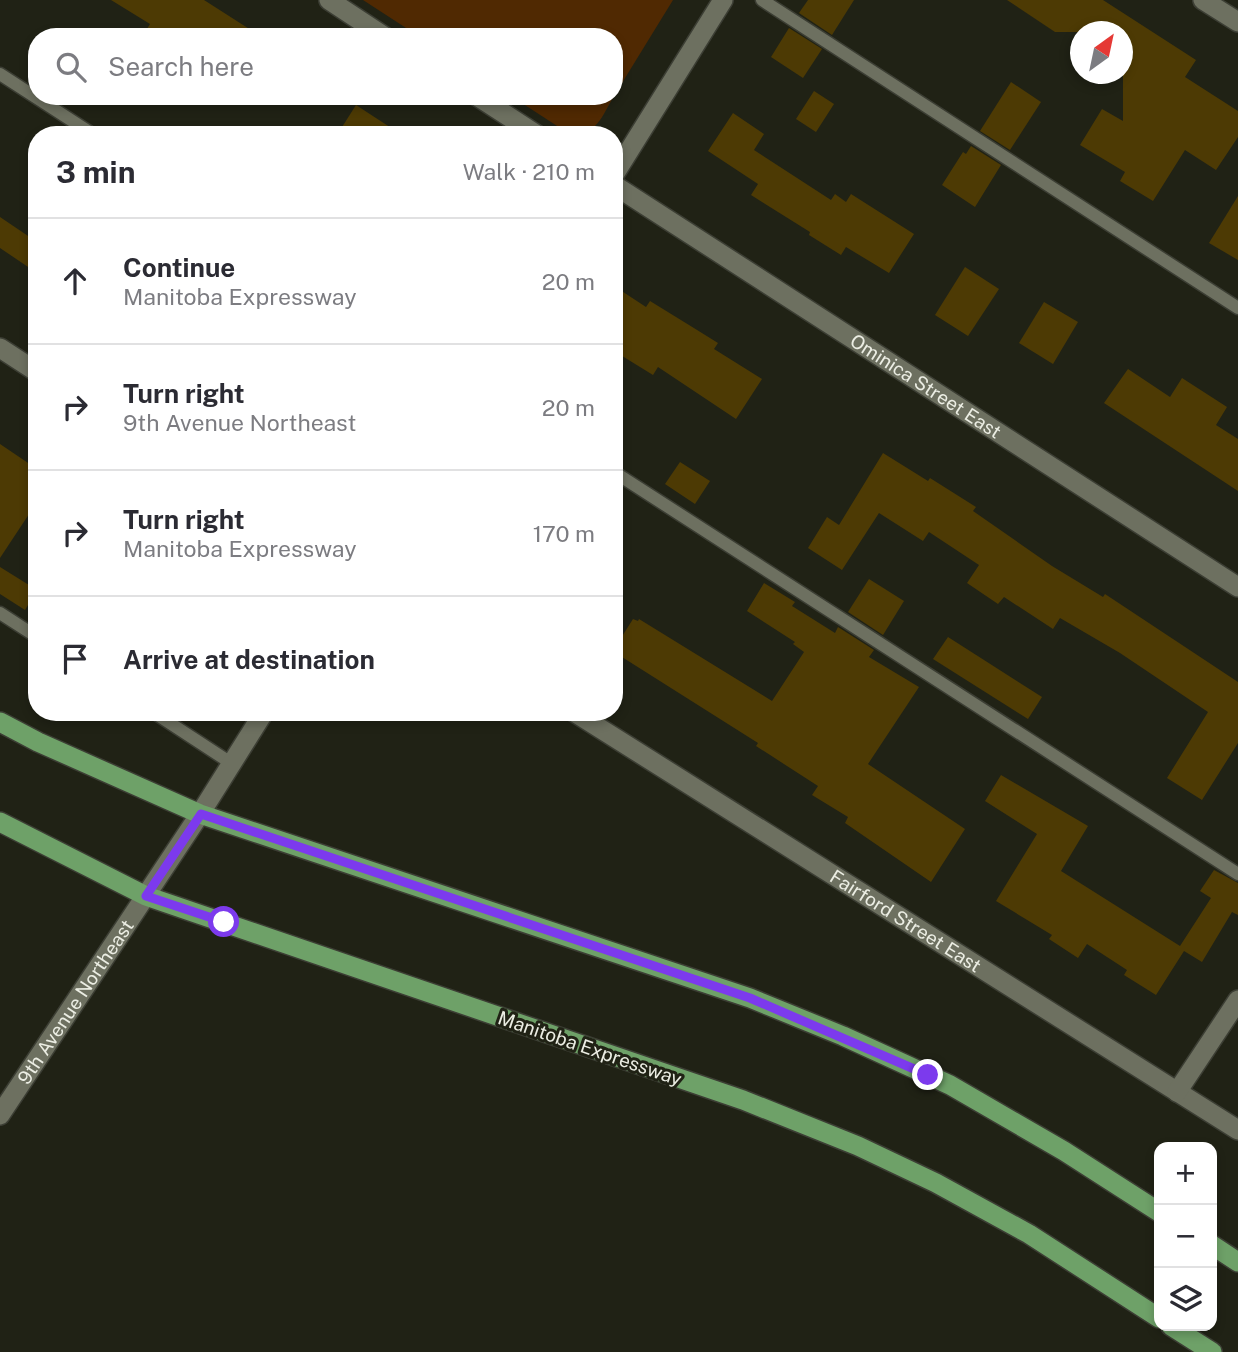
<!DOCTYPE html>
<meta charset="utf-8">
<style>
:root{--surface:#fff;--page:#f2f2f3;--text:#2b2b33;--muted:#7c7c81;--line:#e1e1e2}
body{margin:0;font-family:"Public Sans",sans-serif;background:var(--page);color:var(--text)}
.controls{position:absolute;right:21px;bottom:21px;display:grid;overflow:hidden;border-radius:14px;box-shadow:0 4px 10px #0003}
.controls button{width:63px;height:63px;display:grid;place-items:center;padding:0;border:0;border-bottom:2px solid var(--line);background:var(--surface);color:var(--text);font:35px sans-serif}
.compass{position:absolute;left:1070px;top:21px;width:63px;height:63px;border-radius:50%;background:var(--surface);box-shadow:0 4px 10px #0003;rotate:33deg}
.stop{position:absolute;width:21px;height:21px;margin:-16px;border:5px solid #7c3aed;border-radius:50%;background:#fff}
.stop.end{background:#7c3aed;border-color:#fff;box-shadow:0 2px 7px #0008}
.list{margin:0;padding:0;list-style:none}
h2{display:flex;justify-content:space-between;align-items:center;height:91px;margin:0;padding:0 28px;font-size:30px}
h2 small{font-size:23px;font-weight:400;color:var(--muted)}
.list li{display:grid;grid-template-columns:46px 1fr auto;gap:21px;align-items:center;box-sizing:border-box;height:126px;padding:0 28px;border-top:2px solid var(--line)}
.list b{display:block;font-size:26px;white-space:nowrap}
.list p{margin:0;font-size:23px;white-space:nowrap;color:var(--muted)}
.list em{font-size:23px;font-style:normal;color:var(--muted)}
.icon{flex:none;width:38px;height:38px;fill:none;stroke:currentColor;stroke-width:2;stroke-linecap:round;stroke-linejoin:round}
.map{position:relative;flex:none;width:1238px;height:1352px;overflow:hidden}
.search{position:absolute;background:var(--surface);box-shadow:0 4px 10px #0003;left:28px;top:28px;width:595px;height:77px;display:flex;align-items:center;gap:18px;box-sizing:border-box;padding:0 24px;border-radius:28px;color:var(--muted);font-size:26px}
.panel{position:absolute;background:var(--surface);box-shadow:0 4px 10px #0003;left:28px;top:126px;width:595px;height:595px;border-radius:28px}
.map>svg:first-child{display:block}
</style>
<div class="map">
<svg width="1238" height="1352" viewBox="0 0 1238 1352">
<rect width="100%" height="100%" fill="#202215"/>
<g fill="#502902">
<path d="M 363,0 L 673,0 L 614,96 L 614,37 L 420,37 Z"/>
<path d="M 511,96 L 614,96 C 602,116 597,135 571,135 Z"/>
</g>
<g fill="#4d3a04">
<path d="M 111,0 L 204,0 L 262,37 L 142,37 L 150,24 Z"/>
<path d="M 808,0 L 854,0 L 832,35 L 799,13 Z"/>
<path d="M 1007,0 L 1103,0 L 1196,60 L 1185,77 L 1238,111 L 1238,137 L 1216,170 L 1185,150 L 1153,201 L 1120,181 L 1125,172 L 1080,145 L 1102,109 L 1123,121 L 1123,32 L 1055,32 Z"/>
<path d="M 789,28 L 822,49 L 803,78 L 771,57 Z"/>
<path d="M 1011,82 L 1041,102 L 1010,150 L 980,131 Z"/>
<path d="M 814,91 L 834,104 L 816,132 L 796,119 Z"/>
<path d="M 356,105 L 402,135 L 337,135 Z"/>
<path d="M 733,113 L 764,134 L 754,150 L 831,200 L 835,194 L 846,202 L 851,194 L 914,234 L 889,273 L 846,247 L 841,255 L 809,235 L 810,232 L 751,195 L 758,184 L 708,151 Z"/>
<path d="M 971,146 L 1001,165 L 975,207 L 942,185 L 963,152 L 966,154 Z"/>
<path d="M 1238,196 L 1238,260 L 1209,243 Z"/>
<path d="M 0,217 L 37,242 L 37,273 L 0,248 Z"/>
<path d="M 965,267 L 999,289 L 968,336 L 935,315 Z"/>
<path d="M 614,286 L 646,307 L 650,301 L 689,325 L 718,343 L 714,349 L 762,379 L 736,419 L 658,367 L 653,375 L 614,351 Z"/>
<path d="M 1044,302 L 1078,322 L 1053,364 L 1019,343 Z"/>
<path d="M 1128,369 L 1170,397 L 1182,378 L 1227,407 L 1216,425 L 1238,439 L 1238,491 L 1104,403 Z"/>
<path d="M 0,444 L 37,469 L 37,502 L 0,558 Z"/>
<path d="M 883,453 L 928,481 L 930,478 L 976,507 L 973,511 L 1052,566 L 1103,597 L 1105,594 L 1238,682 L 1238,743 L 1202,800 L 1167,778 L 1208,712 L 1120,653 L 1060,618 L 1053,629 L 1004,597 L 998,604 L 967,583 L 979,565 L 929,532 L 923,541 L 879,513 L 842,570 L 808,548 L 827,517 L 839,525 Z"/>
<path d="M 680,462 L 710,481 L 695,504 L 665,484 Z"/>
<path d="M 0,567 L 37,590 L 25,610 L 0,594 Z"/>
<path d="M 869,579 L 904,601 L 883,635 L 848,612 Z"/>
<path d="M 764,583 L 795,602 L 792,606 L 835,633 L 838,627 L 874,650 L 869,657 L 919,687 L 868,764 L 965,829 L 931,882 L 845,823 L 848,817 L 812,795 L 818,786 L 756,746 L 758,743 L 614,652 L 614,649 L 633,619 L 638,621 L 639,619 L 772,701 L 804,652 L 793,644 L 795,642 L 747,611 Z"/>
<path d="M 948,637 L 1042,697 L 1028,719 L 933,659 Z"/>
<path d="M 1001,775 L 1088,826 L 1061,871 L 1180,946 L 1211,898 L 1200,891 L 1214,870 L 1238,883 L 1238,915 L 1232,912 L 1202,962 L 1184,951 L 1156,995 L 1124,975 L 1127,970 L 1087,944 L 1078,958 L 1049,939 L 1052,935 L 996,901 L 1037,834 L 985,801 Z"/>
</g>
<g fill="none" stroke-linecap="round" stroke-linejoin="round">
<g stroke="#3c3e34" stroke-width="15">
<g id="service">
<path d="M 762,0 L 1238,308"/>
<path d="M 0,74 L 94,135"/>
<path d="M 614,472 L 1238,874"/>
<path d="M 0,613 L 37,637"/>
<path d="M 153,712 L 231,763"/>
</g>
</g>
<g stroke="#3c3e34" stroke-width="22">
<g id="minor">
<path d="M 329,0 L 385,37"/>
<path d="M 1203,0 L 1238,22"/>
<path d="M 477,96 L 537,135"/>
<path id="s1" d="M 614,185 L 1238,587"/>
<path d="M 0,348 L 37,372"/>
<path id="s2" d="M 574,712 L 1238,1130"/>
<path d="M 1177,1092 L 1238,1000"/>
</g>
</g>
<g stroke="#3c3e34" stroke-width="22">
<g id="tertiary">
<path d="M 614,175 L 723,0"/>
<path id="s3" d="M 0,1115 L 200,814 L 264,712"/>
</g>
</g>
<g stroke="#3c3e34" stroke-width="22">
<g id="primary">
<path d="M 0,722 L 38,742 L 200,814 L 750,998 L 843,1036 L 950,1085 L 1064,1151 L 1159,1212"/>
<path d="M 0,822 L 146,896 L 743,1100 L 858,1146 L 936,1183 L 1029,1234 L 1159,1318"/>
<path d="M 1212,1245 L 1238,1262"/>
<path d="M 1171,1326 L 1212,1352"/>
</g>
</g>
<use href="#service" stroke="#6d7060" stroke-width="12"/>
<use href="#minor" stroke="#6d7060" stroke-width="19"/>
<use href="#tertiary" stroke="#6d7060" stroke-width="19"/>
<use href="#primary" stroke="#6ea168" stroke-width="19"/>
</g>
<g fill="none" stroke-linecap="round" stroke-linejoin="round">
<path stroke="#7c3aed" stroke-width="9" d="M 224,922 L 146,896 L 201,814 L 750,998 L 928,1075"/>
</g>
<g text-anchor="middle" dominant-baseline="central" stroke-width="6" stroke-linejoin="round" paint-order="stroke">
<g font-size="19" fill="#ebede3" stroke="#202215">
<text stroke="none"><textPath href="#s1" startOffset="371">Ominica Street East</textPath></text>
<text stroke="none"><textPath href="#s2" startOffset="392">Fairford Street East</textPath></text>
<text stroke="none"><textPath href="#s3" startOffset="136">9th Avenue Northeast</textPath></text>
<text transform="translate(590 1048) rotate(19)">Manitoba Expressway</text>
</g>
</g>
</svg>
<div class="controls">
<button>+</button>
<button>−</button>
<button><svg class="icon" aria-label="layers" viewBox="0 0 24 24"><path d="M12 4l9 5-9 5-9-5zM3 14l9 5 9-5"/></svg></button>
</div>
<svg class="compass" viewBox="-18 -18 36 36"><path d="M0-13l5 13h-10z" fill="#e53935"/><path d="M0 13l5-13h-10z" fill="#7c7c81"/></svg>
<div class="stop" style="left:224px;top:922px"></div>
<div class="stop end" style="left:928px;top:1075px"></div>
<div class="search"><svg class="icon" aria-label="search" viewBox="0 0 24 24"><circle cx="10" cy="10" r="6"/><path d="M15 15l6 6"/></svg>Search here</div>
<section class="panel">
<h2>3 min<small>Walk · 210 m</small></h2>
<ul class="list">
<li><svg class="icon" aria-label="ahead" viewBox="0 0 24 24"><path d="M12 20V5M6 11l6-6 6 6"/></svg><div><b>Continue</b><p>Manitoba Expressway</p></div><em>20 m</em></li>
<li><svg class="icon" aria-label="right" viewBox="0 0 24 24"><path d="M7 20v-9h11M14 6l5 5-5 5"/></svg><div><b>Turn right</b><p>9th Avenue Northeast</p></div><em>20 m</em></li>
<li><svg class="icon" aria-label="right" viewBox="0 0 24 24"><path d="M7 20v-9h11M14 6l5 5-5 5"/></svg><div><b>Turn right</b><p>Manitoba Expressway</p></div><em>170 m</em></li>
<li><svg class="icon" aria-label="arrive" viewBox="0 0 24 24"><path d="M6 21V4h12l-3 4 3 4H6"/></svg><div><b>Arrive at destination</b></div></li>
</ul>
</section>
</div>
